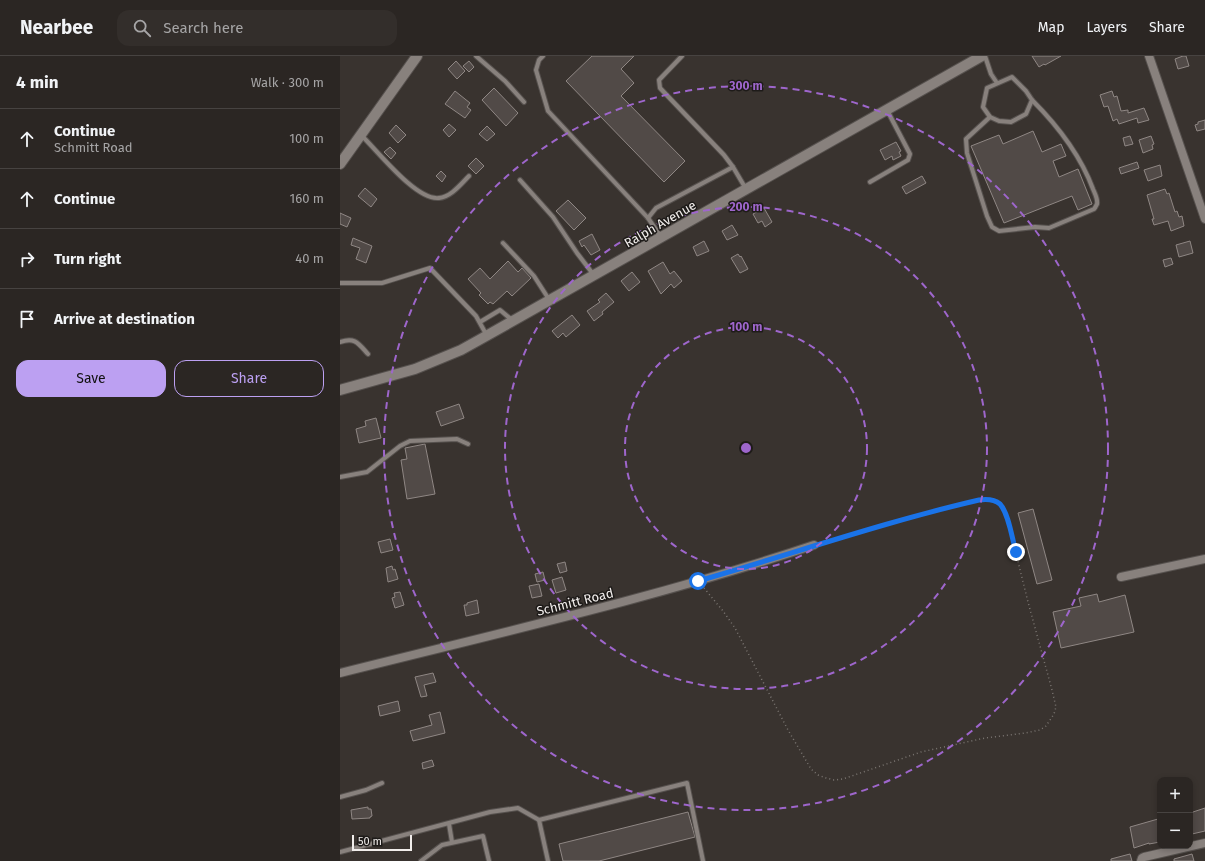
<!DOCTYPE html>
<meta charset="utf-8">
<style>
:root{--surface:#2b2623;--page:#332e2b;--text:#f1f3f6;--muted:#a6a5a6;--line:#474341;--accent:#bca0f2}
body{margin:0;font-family:"Fira Sans",sans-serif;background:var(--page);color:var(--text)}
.controls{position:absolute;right:12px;bottom:12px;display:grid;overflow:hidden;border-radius:8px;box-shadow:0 2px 6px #0003}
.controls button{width:36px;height:36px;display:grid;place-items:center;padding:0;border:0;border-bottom:1px solid var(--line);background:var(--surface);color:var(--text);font:20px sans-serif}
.scale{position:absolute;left:12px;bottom:10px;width:60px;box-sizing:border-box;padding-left:4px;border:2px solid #f1edeb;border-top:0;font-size:11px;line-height:14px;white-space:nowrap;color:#f1edeb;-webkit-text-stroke:3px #1e1b19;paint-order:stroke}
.stop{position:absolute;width:12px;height:12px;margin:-9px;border:3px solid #1a73e8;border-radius:50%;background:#fff}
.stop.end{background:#1a73e8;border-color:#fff;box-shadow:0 1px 4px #0008}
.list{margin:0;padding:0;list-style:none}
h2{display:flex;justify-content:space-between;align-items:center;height:52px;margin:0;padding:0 16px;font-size:17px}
h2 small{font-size:13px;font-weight:400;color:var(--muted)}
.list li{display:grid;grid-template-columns:26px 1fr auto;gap:12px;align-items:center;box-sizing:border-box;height:60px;padding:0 16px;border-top:1px solid var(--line)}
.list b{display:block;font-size:15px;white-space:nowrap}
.list p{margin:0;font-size:13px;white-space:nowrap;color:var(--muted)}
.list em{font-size:13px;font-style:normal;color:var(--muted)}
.actions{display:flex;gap:8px;padding:12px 16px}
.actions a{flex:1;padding:9px 0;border:1px solid var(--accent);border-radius:12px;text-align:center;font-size:14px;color:var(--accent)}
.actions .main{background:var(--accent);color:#111}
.icon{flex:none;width:22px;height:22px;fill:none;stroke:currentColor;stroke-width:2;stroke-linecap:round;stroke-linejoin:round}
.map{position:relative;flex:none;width:865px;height:805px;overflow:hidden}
header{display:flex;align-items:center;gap:24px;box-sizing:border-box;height:56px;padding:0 20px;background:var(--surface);border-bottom:1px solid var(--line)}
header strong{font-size:19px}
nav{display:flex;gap:22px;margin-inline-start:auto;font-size:14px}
.search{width:280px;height:36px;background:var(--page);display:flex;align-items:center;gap:10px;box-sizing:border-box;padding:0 14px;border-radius:12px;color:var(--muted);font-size:15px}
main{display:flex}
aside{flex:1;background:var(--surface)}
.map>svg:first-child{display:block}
</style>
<header>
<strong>Nearbee</strong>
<div class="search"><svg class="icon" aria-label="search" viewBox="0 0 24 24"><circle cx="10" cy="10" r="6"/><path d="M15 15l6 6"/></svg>Search here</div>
<nav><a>Map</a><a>Layers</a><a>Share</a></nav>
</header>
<main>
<aside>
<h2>4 min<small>Walk · 300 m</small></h2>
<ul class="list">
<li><svg class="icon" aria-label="ahead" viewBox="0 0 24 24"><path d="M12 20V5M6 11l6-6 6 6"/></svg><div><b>Continue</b><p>Schmitt Road</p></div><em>100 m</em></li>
<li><svg class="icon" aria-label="ahead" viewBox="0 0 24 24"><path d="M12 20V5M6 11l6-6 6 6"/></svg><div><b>Continue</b></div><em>160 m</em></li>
<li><svg class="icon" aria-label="right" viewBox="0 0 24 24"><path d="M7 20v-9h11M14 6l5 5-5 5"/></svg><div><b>Turn right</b></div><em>40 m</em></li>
<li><svg class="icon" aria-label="arrive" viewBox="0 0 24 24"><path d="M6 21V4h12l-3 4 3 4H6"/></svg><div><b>Arrive at destination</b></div></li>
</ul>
<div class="actions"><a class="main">Save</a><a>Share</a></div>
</aside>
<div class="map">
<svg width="865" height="805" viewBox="0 0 865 805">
<rect width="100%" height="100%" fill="#39332f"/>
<g fill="#514a47" stroke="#8f8784">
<path d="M 252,0 L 294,0 L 281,13 L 294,27 L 281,40 L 345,105 L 324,126 L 226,25 Z"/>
<path d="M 692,0 L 721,0 L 705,9 L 704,8 L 699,11 Z"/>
<path d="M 843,0 L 846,0 L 849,10 L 838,13 L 835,3 Z"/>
<path d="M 116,5 L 125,15 L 117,23 L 108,13 Z"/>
<path d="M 129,5 L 134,11 L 129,16 L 123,10 Z"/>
<path d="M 154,32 L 178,57 L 166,70 L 142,44 Z"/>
<path d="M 115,35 L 130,47 L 127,51 L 131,54 L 125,62 L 105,48 Z"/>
<path d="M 772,35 L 774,41 L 777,40 L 781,55 L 788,54 L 788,57 L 804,52 L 809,64 L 798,67 L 797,62 L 779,68 L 777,63 L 773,65 L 768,50 L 764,51 L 760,39 Z"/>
<path d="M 865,64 L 865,73 L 857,75 L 855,69 L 858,68 L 858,66 Z"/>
<path d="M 109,68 L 116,74 L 109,81 L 103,74 Z"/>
<path d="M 56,69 L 66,79 L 58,87 L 49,77 Z"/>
<path d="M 147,70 L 155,78 L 147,85 L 139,78 Z"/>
<path d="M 693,75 L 702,96 L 721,88 L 726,100 L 713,105 L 719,121 L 738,113 L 752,148 L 738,154 L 732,140 L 664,167 L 631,90 L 659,79 L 663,88 Z"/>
<path d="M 790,80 L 793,88 L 785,90 L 783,82 Z"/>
<path d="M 811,80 L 814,88 L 812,89 L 813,93 L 803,97 L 799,84 Z"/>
<path d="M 556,86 L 561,95 L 559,96 L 561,100 L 553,104 L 552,100 L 545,104 L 540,94 Z"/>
<path d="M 50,91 L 56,97 L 51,103 L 44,96 Z"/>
<path d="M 136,102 L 144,110 L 136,118 L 128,110 Z"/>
<path d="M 797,106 L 799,112 L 781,118 L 779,112 Z"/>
<path d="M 820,109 L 822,120 L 808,125 L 804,114 Z"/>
<path d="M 101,115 L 106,120 L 102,126 L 96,120 Z"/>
<path d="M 582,120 L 586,127 L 566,138 L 562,131 Z"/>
<path d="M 25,132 L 37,143 L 31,151 L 18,140 Z"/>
<path d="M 825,133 L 827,138 L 829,137 L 835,156 L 837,155 L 839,161 L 842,160 L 844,170 L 831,175 L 828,165 L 814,169 L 812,163 L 814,163 L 807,139 Z"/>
<path d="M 228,144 L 246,162 L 234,174 L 216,155 Z"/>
<path d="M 424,152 L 432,166 L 425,171 L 422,165 L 418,167 L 413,158 Z"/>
<path d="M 0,157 L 11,162 L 7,171 L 0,168 Z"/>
<path d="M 392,169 L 398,179 L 387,184 L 382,175 Z"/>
<path d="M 252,178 L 260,194 L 251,199 L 244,189 L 242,191 L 239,185 Z"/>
<path d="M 13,182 L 32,190 L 26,207 L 16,203 L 20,192 L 11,189 Z"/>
<path d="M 364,185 L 369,195 L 357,200 L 353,191 Z"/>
<path d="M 850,185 L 853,197 L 839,201 L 836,189 Z"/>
<path d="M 398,198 L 400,201 L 401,200 L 408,213 L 400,217 L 391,202 Z"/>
<path d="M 831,202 L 833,208 L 825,211 L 823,204 Z"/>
<path d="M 168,205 L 178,216 L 182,212 L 191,222 L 172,240 L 167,235 L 153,248 L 150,246 L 148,248 L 139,239 L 141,237 L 128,223 L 140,212 L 150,223 Z"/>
<path d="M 323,206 L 330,218 L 334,215 L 342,225 L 334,232 L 331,228 L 321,238 L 308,215 Z"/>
<path d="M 292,216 L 300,226 L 289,235 L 281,225 Z"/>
<path d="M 266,237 L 274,246 L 262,256 L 263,258 L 254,265 L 247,255 L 260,246 L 258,244 Z"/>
<path d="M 232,259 L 240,269 L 226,281 L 223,277 L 218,282 L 212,275 Z"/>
<path d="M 119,348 L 124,362 L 101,370 L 96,356 Z"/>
<path d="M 36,362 L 41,382 L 19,387 L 16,373 L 26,370 L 25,365 Z"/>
<path d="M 85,388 L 95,438 L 67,443 L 61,404 L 67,403 L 65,392 Z"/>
<path d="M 693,453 L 712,524 L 697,528 L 678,457 Z"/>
<path d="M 50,483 L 53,494 L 41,497 L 38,486 Z"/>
<path d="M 225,506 L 227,515 L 220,517 L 217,508 Z"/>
<path d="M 52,510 L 53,514 L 55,513 L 58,523 L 48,526 L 46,512 Z"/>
<path d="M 203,516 L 205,524 L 197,526 L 195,518 Z"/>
<path d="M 222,521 L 226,534 L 216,537 L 212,524 Z"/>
<path d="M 199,528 L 202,540 L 192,542 L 189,530 Z"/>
<path d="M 60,536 L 64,549 L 55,552 L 52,542 L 55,541 L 54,537 Z"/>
<path d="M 757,538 L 759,546 L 785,539 L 794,576 L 721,592 L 713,556 L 741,550 L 739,542 Z"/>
<path d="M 137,544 L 139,557 L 126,560 L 124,549 L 127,549 L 127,547 Z"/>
<path d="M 93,617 L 96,626 L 84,629 L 87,640 L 81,641 L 75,621 Z"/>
<path d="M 58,645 L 60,655 L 40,660 L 38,650 Z"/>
<path d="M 100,656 L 105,677 L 73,685 L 70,675 L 92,669 L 89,659 Z"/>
<path d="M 92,704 L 94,710 L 83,713 L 82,707 Z"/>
<path d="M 28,751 L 28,753 L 31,753 L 32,760 L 30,761 L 30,762 L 12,763 L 11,754 Z"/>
<path d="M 865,752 L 865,775 L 852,778 L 850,771 L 850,757 Z"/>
<path d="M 348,756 L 355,781 L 259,805 L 223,805 L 219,788 Z"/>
<path d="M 818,763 L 820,769 L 820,786 L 809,788 L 809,787 L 794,792 L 790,771 Z"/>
<path d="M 790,798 L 792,805 L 771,805 L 771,803 Z"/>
<path d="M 852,798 L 854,805 L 834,805 L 834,803 Z"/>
</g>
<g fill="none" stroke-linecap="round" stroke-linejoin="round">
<g stroke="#56514e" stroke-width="6">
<g id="service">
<path d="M 136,0 L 165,25 L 184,46"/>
<path d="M 203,0 L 199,4 L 196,14 L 208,55 L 308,162 L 321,181"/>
<path d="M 342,0 L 319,24 L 320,32 L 384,99 L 393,111 L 406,133"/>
<path d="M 645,0 L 651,18 L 657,27"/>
<path d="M 672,21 L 686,35 L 692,44 L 686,58 L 671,66 L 659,65 L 650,61 L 643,51 L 647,32 Z"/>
<path d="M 650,61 L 626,83 L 627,97 L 647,160 L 652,171 L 659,175 L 695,171 L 709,172 L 754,153 C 755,152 756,150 757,148 C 758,143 755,138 753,133 C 740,98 718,70 692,44"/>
<path d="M 21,79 C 37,94 76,145 99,142 C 111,141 121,128 129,120"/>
<path d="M 180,124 L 213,161 L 237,197 L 253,218"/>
<path d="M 530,126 L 568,104 L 570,98 L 547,54"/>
<path d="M 308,162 L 316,152 L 393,111"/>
<path d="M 163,187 L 194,220 L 210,245"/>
<path d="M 0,227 L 42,227 L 90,212 L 136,260 L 146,278"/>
<path d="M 140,266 L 160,254 L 172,264"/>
<path d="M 0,286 C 15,281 18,287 28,298"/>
<path d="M 0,421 L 27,416 L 60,390 L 70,385 L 117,383 L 128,388"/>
<path d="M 0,741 L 26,734 L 42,727"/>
<path d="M 199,764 L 208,805"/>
<path d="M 109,768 L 112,786"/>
<path d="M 0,796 L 150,756 L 178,752 L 199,764 L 347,727 L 363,805"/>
<path d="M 81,805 L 102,789 L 143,780 L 149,805"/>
</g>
</g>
<g stroke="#56514e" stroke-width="10">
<g id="minor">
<path d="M 809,0 L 865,163"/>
<path d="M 781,521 L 865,503"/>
<path d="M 0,617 C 159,577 319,541 474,489"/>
<path d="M 801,805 L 802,802 L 804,801 L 865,787"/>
</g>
</g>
<g stroke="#56514e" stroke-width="12">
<g id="tertiary">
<path d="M 0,108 L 77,0"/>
<path d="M 0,334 L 75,313 L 121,294 L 139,284 L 642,0"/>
</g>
</g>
<path stroke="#7b7672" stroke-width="1.5" stroke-dasharray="1 3" stroke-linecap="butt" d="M 364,532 L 383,555 L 395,572 L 448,674 L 471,713 L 478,719 L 486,722 L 494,724 L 503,723 L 581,696 L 645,682 L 685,677 L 700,674 L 706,670 L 714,658 L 716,651 L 712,634 L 688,546 L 668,465 L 660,448 L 650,444 L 639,444 L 536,471 L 482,486"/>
<use href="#service" stroke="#88817d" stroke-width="4"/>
<use href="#minor" stroke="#88817d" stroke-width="8"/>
<use href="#tertiary" stroke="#88817d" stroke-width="10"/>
</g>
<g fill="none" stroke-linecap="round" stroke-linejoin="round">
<path stroke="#1a73e8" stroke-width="5" d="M 358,525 C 452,498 544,466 639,444 C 646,443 654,443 660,448 C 669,458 672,483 676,496"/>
</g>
<g fill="none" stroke="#9e66cc" stroke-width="2" stroke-dasharray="7 5">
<circle cx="406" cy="392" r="121"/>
<circle cx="406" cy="392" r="241"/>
<circle cx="406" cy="392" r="362"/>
</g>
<g text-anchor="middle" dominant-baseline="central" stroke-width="3" stroke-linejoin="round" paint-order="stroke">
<g font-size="13" fill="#f1edeb" stroke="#1e1b19">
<text transform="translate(320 168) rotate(-30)">Ralph Avenue</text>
<text transform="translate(235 546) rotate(-14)">Schmitt Road</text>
</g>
</g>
<circle cx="406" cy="392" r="6" fill="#9e66cc" stroke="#1e1b19" stroke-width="2"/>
<g font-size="12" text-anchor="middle" font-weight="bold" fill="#9e66cc" stroke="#1e1b19" stroke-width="3" stroke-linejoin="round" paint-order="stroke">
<text x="406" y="34">300 m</text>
<text x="406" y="155">200 m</text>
<text x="406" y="275">100 m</text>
</g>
</svg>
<div class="controls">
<button>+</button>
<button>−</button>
</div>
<div class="scale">50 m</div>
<div class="stop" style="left:358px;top:525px"></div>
<div class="stop end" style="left:676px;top:496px"></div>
</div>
</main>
